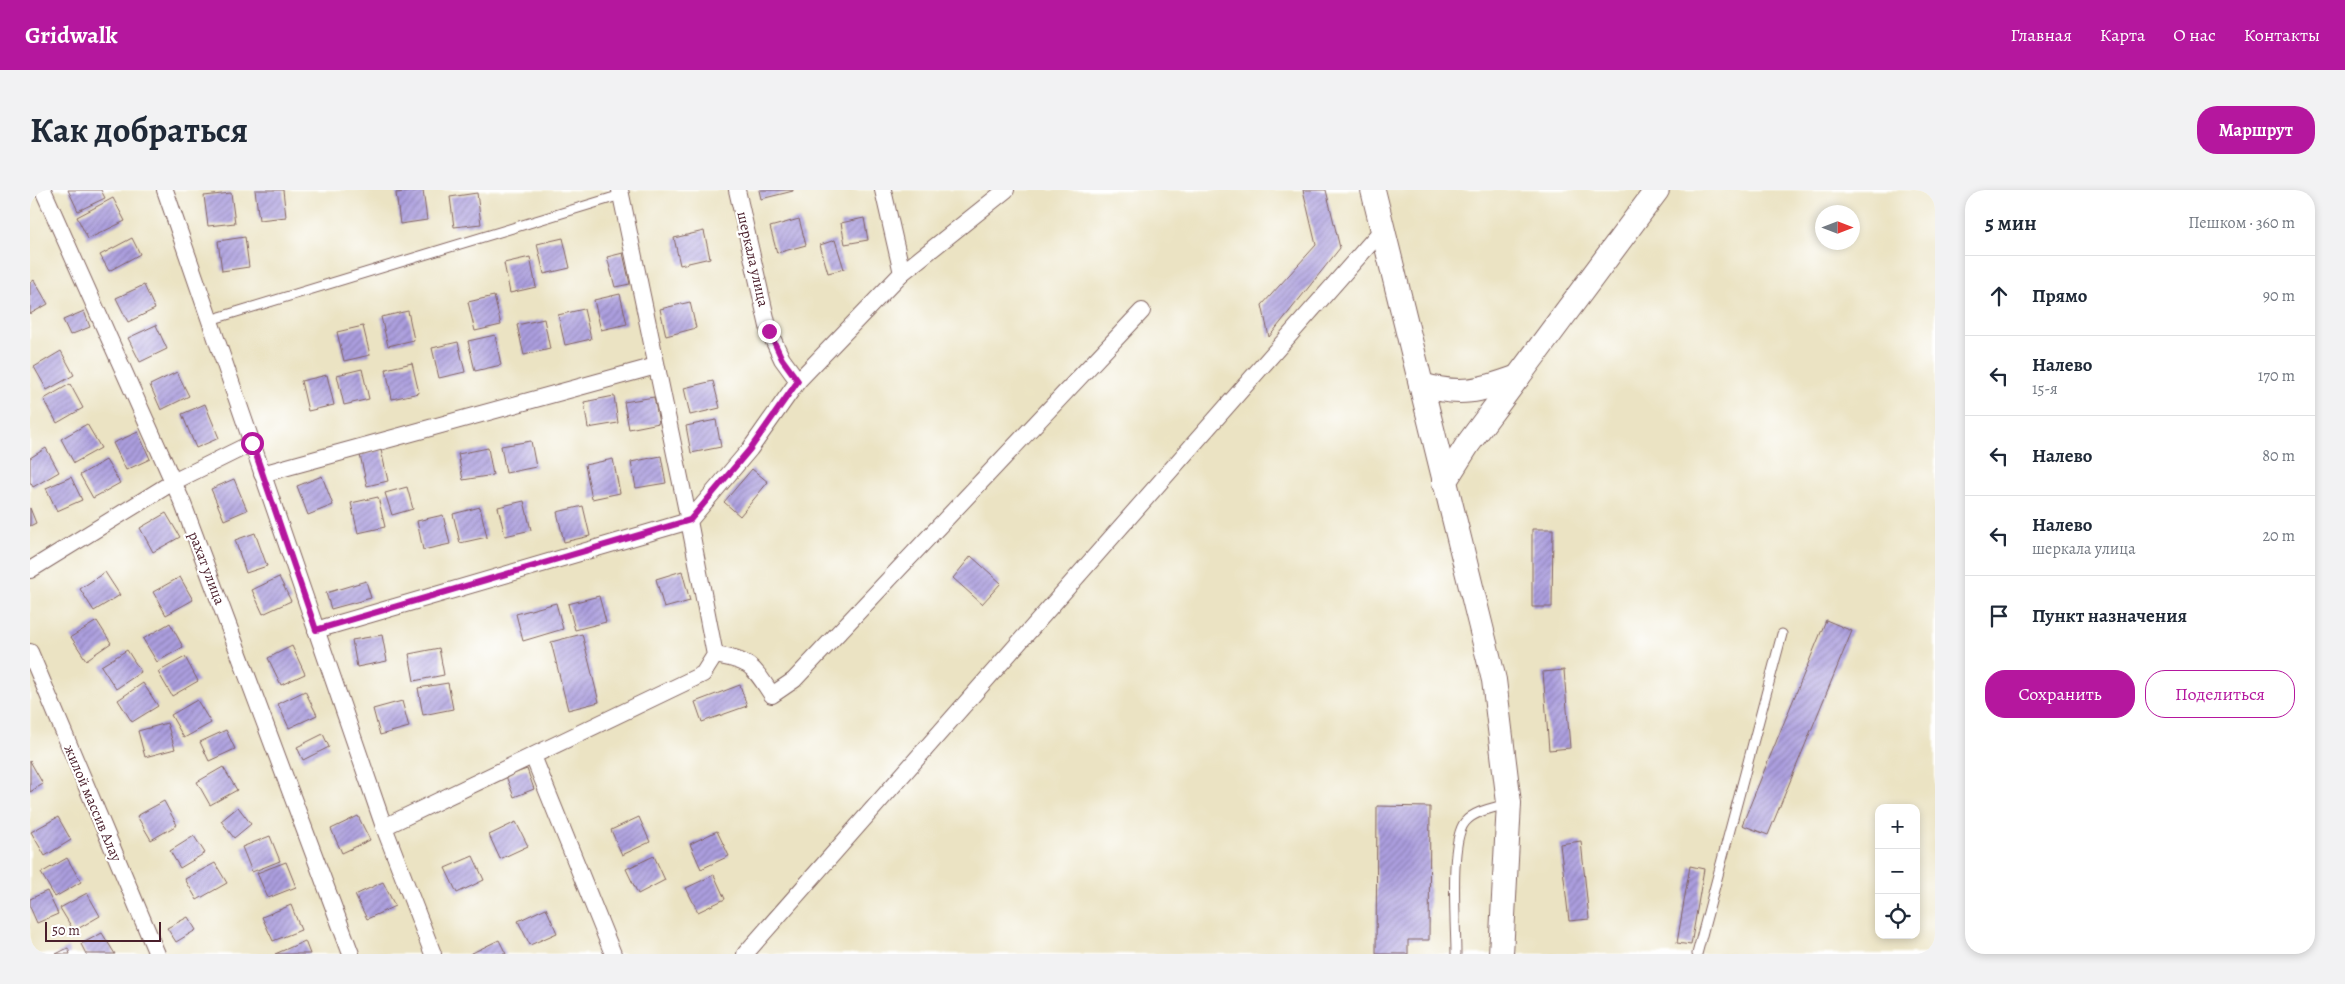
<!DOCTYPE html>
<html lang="ru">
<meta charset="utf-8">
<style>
:root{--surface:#fff;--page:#f2f2f3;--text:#1f2937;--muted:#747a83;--line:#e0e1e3;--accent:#b5179e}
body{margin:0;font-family:Alegreya,serif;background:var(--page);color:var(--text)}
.controls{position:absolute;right:15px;bottom:15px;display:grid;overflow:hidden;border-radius:10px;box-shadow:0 2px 8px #0003}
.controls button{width:45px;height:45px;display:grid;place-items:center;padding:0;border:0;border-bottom:1px solid var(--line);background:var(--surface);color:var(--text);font:25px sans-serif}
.compass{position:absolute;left:1785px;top:15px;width:45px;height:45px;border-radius:50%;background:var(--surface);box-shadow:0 2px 8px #0003;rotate:90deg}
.scale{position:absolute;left:15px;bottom:12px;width:116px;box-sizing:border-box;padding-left:5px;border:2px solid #4a1f2b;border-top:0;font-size:14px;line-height:18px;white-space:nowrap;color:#4a1f2b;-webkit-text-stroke:4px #fff;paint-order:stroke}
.stop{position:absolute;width:15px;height:15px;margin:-11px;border:4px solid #b5179e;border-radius:50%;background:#fff}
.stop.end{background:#b5179e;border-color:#fff;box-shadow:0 1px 5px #0008}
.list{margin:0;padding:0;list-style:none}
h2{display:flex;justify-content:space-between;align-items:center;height:65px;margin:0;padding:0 20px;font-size:21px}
h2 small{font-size:16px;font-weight:400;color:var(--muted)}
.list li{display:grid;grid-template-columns:32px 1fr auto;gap:15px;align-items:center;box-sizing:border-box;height:80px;padding:0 20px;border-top:1px solid var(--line)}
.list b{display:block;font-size:19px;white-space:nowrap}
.list p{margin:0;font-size:16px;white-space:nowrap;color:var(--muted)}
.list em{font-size:16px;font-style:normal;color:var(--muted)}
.actions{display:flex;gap:10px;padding:15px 20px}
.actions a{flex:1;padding:11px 0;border:1px solid var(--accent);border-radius:20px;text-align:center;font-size:18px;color:var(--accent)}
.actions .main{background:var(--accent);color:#fff}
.icon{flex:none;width:28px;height:28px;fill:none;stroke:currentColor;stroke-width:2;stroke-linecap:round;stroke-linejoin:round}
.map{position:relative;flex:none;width:1905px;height:764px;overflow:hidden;border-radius:20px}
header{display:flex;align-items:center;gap:30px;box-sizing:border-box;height:70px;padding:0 25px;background:var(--accent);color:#fff}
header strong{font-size:24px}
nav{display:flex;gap:28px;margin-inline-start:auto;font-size:18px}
.intro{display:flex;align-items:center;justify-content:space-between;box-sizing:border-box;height:120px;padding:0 30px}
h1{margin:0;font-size:35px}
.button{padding:12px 22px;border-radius:20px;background:var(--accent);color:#fff;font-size:18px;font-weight:700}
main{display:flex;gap:30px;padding:0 30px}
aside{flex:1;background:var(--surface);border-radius:20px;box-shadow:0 2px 8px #0003}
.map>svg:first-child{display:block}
</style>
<header>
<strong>Gridwalk</strong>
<nav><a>Главная</a><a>Карта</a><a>О нас</a><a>Контакты</a></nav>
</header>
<div class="intro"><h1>Как добраться</h1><a class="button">Маршрут</a></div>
<main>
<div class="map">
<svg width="1905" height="764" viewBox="0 0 1905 764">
<defs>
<pattern id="building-hatch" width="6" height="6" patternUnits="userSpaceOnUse" patternTransform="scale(1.25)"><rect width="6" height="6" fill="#ab9ede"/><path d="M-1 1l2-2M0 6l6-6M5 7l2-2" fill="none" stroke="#8d80b4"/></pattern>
</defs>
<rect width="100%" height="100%" fill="#fff"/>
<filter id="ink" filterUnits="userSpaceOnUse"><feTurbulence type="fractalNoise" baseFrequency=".02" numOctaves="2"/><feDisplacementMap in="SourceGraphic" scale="10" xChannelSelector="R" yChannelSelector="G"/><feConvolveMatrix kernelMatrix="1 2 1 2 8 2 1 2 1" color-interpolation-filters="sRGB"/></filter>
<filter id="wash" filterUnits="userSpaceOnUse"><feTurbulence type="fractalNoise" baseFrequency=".0096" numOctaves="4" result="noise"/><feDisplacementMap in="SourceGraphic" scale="20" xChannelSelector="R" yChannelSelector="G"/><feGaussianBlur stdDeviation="1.12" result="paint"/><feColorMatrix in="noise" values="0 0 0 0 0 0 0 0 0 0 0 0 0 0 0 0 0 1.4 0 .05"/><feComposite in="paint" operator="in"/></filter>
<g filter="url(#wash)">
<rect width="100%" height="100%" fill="#ebe3c3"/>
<g id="blocks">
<g fill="url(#building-hatch)">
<path d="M 38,0 L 71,0 L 75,8 L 48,21 Z"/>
<path d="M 225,0 L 253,0 L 256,27 L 229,30 Z"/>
<path d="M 393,0 L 397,30 L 370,34 L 366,3 Z"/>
<path d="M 729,0 L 763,0 L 763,1 L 731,9 Z"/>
<path d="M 1273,0 L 1296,0 L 1310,58 L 1239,147 L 1232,115 L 1286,55 Z"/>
<path d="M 201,3 L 205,33 L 178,36 L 174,6 Z"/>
<path d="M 447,3 L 451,34 L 424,37 L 420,7 Z"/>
<path d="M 83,8 L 95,31 L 58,49 L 47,27 Z"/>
<path d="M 834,28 L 838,50 L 815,54 L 811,33 Z"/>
<path d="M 769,29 L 776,55 L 747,63 L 740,37 Z"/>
<path d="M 674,41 L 680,68 L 650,75 L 644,48 Z"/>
<path d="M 215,47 L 219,77 L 192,81 L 188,51 Z"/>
<path d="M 102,48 L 110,64 L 79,81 L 70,65 Z"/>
<path d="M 533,48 L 540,78 L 514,84 L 507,54 Z"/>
<path d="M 805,50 L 814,79 L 798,83 L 790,55 Z"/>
<path d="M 593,63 L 600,94 L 585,97 L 577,67 Z"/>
<path d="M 500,67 L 506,97 L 480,103 L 474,73 Z"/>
<path d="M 4,90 L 18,114 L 0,124 L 0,93 Z"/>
<path d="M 114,95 L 125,119 L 98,132 L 86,108 Z"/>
<path d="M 590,104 L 597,134 L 571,140 L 564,110 Z"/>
<path d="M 464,106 L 471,135 L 445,141 L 438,112 Z"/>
<path d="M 660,112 L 666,138 L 636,146 L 630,119 Z"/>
<path d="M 554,119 L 561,149 L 535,155 L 528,125 Z"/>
<path d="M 54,121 L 60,137 L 40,145 L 33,130 Z"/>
<path d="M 378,121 L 384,150 L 358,156 L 351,127 Z"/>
<path d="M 514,129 L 520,159 L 494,165 L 487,135 Z"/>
<path d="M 126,135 L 137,159 L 110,172 L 98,148 Z"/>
<path d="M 333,136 L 340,165 L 314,171 L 307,142 Z"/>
<path d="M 465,145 L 471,175 L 445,181 L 438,151 Z"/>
<path d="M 428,152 L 435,182 L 409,188 L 402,158 Z"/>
<path d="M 31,161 L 44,185 L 17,200 L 4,177 Z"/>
<path d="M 382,173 L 389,203 L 362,209 L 356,179 Z"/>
<path d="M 332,179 L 339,209 L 314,215 L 307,185 Z"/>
<path d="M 147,182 L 159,206 L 131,220 L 120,195 Z"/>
<path d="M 297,185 L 304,215 L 278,221 L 271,191 Z"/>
<path d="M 683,191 L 690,218 L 660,225 L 654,198 Z"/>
<path d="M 40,194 L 53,218 L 27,233 L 14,209 Z"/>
<path d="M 584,206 L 588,233 L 558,238 L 554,212 Z"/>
<path d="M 624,207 L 629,233 L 599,239 L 594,212 Z"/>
<path d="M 175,214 L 189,248 L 166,258 L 152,224 Z"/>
<path d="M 686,230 L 691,257 L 661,263 L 656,236 Z"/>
<path d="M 57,234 L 71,258 L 44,273 L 31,249 Z"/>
<path d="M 108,242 L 120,269 L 96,280 L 83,253 Z"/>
<path d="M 501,251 L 506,277 L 476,283 L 471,256 Z"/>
<path d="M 16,258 L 29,282 L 3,297 L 0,292 L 0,268 Z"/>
<path d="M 458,258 L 463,285 L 433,290 L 428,264 Z"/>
<path d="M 351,260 L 358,291 L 337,296 L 330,265 Z"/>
<path d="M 631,266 L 636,293 L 606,298 L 601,272 Z"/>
<path d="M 583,269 L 590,303 L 562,309 L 555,275 Z"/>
<path d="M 76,270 L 90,293 L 63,308 L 50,285 Z"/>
<path d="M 722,279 L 738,292 L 710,326 L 694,312 Z"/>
<path d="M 292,286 L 303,315 L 278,325 L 267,296 Z"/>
<path d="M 41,287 L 52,310 L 27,321 L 16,298 Z"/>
<path d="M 204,289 L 217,320 L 194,330 L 181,299 Z"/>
<path d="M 377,297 L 383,319 L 362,325 L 355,303 Z"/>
<path d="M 348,307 L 355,337 L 328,343 L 321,313 Z"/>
<path d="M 494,311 L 501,340 L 475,346 L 468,317 Z"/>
<path d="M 553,316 L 560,346 L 534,352 L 527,322 Z"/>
<path d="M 450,317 L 457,347 L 430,353 L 423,324 Z"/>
<path d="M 0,318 L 6,333 L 0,336 Z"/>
<path d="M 136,323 L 150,347 L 123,362 L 110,338 Z"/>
<path d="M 413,325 L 420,354 L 393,360 L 387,331 Z"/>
<path d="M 1502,339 L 1523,339 L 1522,417 L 1502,417 Z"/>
<path d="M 225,343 L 237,376 L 216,383 L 205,350 Z"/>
<path d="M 941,366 L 971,393 L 952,414 L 923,388 Z"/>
<path d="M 652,381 L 660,411 L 634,418 L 626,389 Z"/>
<path d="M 75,382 L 90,405 L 64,421 L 50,399 Z"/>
<path d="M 150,387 L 163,410 L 136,425 L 123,402 Z"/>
<path d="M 249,387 L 261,411 L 233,424 L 222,400 Z"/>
<path d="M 336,391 L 341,408 L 301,419 L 296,403 Z"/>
<path d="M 569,406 L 576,432 L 545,440 L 538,414 Z"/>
<path d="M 526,413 L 533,439 L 493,451 L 486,424 Z"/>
<path d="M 1796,430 L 1822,441 L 1738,645 L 1712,635 Z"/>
<path d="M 67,431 L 81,453 L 56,470 L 41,447 Z"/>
<path d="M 140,433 L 153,457 L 127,472 L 113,449 Z"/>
<path d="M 552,444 L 569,512 L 538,520 L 521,452 Z"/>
<path d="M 352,445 L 357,471 L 327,477 L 322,450 Z"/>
<path d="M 262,456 L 275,484 L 251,495 L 238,468 Z"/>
<path d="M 409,458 L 414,485 L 384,491 L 379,464 Z"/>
<path d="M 97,460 L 111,482 L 86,499 L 71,476 Z"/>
<path d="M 155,467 L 168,491 L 142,506 L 128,482 Z"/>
<path d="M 1534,480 L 1540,558 L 1519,560 L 1513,482 Z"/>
<path d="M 113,493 L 128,516 L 102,532 L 88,510 Z"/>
<path d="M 418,493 L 423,519 L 393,525 L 388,498 Z"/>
<path d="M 710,495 L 717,516 L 672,532 L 665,512 Z"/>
<path d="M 275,501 L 287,525 L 259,538 L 248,514 Z"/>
<path d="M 167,510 L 181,533 L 154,548 L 141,525 Z"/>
<path d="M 372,511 L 379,537 L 350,545 L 343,519 Z"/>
<path d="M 137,533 L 145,559 L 115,567 L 108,541 Z"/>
<path d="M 196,540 L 205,559 L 179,571 L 170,552 Z"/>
<path d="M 293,544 L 299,557 L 273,570 L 267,557 Z"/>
<path d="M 0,571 L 13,594 L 0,602 Z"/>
<path d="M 193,577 L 207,600 L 180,615 L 167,592 Z"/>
<path d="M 497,579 L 504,599 L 484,607 L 476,586 Z"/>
<path d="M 134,611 L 147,635 L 121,650 L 107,626 Z"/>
<path d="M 1347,616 L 1400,617 L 1399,750 L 1378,750 L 1378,764 L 1346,764 Z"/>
<path d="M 208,617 L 221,634 L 204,648 L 191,631 Z"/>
<path d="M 328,626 L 340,650 L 312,663 L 301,639 Z"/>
<path d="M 28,627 L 41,650 L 15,666 L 1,642 Z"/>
<path d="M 609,627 L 620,652 L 592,665 L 581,640 Z"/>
<path d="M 486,632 L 498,656 L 470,669 L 459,645 Z"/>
<path d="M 687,641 L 699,666 L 671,679 L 660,654 Z"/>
<path d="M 164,646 L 175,663 L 150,678 L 140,661 Z"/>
<path d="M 240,646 L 250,671 L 222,682 L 212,657 Z"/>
<path d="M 1551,651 L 1559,729 L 1539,731 L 1530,654 Z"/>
<path d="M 443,666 L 454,690 L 427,703 L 415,678 Z"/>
<path d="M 624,666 L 635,690 L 608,704 L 596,679 Z"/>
<path d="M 37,668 L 51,692 L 25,707 L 11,683 Z"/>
<path d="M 256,672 L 266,697 L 238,708 L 227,683 Z"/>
<path d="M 185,673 L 197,693 L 167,710 L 155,689 Z"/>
<path d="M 1660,676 L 1674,679 L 1661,755 L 1647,753 Z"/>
<path d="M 684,685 L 695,709 L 668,722 L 656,698 Z"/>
<path d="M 353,692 L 365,716 L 337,729 L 325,705 Z"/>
<path d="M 17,701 L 28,724 L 7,733 L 0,717 L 0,709 Z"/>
<path d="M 57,703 L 70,726 L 44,741 L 30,718 Z"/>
<path d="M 261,715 L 271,740 L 243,751 L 232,727 Z"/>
<path d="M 516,718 L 527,743 L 500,755 L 488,731 Z"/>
<path d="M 158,727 L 166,740 L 146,752 L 137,738 Z"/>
<path d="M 72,743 L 85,764 L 56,764 L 51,754 Z"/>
<path d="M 469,750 L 476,764 L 440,764 Z"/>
<path d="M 275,751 L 280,764 L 245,764 Z"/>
<path d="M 38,758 L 40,764 L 26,764 Z"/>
</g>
</g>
</g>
<g filter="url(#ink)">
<use href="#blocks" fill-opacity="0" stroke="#826460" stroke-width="1"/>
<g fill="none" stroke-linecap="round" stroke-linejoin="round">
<g stroke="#826460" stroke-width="11">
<g id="service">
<path d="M 180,130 L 591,5"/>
<path d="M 1426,764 C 1426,736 1419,651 1435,632 C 1444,621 1463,618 1477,614"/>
<path d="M 1667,764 L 1752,444"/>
</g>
</g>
<g stroke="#826460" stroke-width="18">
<g id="minor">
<path d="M 13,0 L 153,314 L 321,764"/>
<path d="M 135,0 L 354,637 L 403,764"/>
<path d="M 707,0 L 739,141 L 752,169 L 768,191"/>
<path d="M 853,0 L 872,83"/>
<path d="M 232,284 L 626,176"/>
<path d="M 659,331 L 720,259 L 768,191 L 872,83 L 976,0"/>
<path d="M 0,380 L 143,292 L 222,253"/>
<path d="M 286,440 L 659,331"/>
<path d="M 0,462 L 127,764"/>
<path d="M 685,465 C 721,471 722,475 742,505 L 764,490 L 1112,121"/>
<path d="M 503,566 L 583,764"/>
<path d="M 354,637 L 673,484 L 685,465 L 659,331 L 590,0"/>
<path d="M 715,764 L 1352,40"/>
</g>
</g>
<g stroke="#826460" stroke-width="26">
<g id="secondary">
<path d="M 1343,0 L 1464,490 L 1479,613 L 1471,764"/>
<path d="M 1391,195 C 1430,206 1450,201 1488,187"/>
<path d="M 1414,292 L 1438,254 L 1627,0"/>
</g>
</g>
<use href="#service" stroke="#fff" stroke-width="9"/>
<use href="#minor" stroke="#fff" stroke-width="16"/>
<use href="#secondary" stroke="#fff" stroke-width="24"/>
</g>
</g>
<g fill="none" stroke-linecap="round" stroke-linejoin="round" filter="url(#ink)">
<path stroke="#b5179e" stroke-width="6" d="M 222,253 L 286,440 L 660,330 L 720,259 L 768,191 L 752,169 L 739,141"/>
</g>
<g text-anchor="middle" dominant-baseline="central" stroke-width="4.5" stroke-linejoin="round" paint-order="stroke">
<g font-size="15" fill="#4a1f2b" stroke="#fff">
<text transform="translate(723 69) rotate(77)">шеркала улица</text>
<text transform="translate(177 378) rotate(69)">рахат улица</text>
<text transform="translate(63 613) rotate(67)">жилой массив Алау</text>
</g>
</g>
</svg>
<div class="controls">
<button>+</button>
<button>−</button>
<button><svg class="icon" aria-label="locate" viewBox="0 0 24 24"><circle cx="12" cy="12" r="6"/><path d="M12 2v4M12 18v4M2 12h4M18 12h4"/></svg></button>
</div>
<svg class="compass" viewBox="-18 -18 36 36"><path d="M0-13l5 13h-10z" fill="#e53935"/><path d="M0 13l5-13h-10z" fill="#747a83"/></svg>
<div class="scale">50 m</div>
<div class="stop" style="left:222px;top:253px"></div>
<div class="stop end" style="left:739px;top:141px"></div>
</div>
<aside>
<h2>5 мин<small>Пешком · 360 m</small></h2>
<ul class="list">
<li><svg class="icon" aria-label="ahead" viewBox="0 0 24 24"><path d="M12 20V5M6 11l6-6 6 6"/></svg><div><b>Прямо</b></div><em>90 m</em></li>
<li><svg class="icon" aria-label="left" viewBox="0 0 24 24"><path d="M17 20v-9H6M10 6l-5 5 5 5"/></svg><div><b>Налево</b><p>15-я</p></div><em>170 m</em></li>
<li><svg class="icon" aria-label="left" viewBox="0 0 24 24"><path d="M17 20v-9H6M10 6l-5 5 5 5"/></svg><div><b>Налево</b></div><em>80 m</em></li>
<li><svg class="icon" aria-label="left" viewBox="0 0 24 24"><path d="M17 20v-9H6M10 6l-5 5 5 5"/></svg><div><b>Налево</b><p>шеркала улица</p></div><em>20 m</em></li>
<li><svg class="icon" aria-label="arrive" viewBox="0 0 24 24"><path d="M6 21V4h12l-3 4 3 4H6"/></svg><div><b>Пункт назначения</b></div></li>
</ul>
<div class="actions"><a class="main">Сохранить</a><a>Поделиться</a></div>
</aside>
</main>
